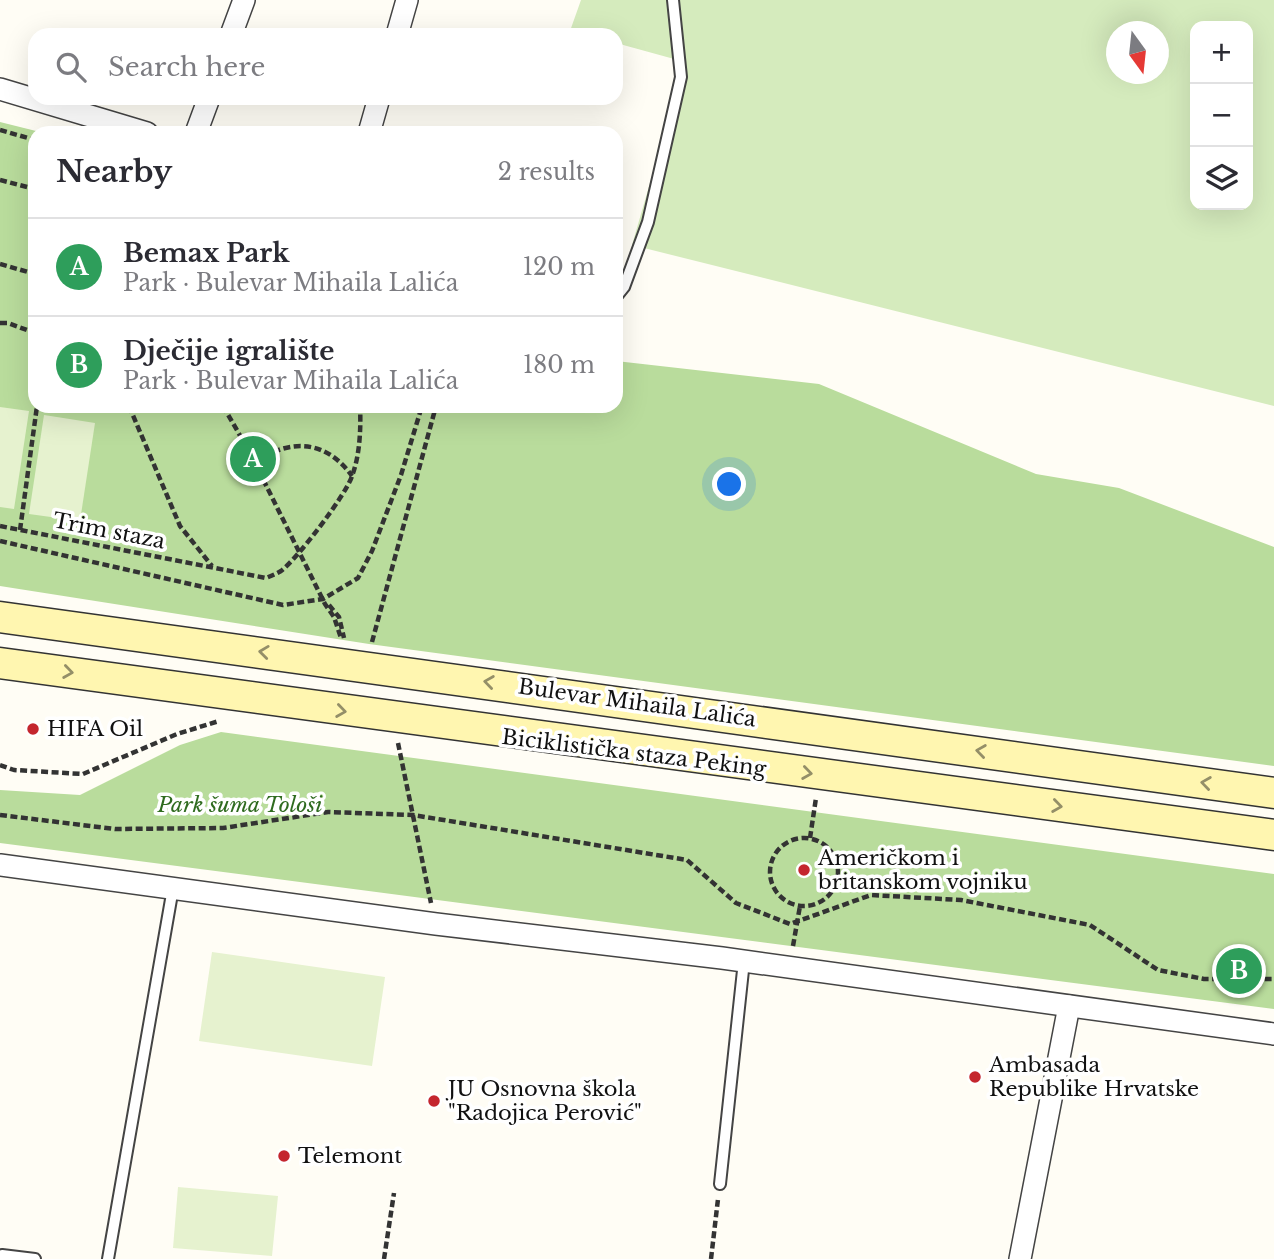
<!DOCTYPE html>
<meta charset="utf-8">
<style>
:root{--surface:#fff;--page:#f2f2f3;--text:#2b2b33;--muted:#7c7c81;--line:#e1e1e2;--accent:#0f766e}
body{margin:0;font-family:"Libre Baskerville",serif;background:var(--page);color:var(--text)}
.controls{position:absolute;right:21px;top:21px;display:grid;overflow:hidden;border-radius:14px;box-shadow:0 7px 28px #0002}
.controls button{width:63px;height:63px;display:grid;place-items:center;padding:0;border:0;border-bottom:2px solid var(--line);background:var(--surface);color:var(--text);font:35px sans-serif}
.compass{position:absolute;left:1106px;top:21px;width:63px;height:63px;border-radius:50%;background:var(--surface);box-shadow:0 7px 28px #0002;rotate:165deg}
.you{position:absolute;left:730px;top:485px;width:24px;height:24px;margin:-18px;border:5px solid #fff;border-radius:50%;background:#1a73e8;box-shadow:0 0 0 10px #1a73e833}
.badge{display:grid;place-items:center;width:46px;height:46px;border-radius:50%;background:var(--accent);color:#fff;font-size:23px;font-weight:700}
.pin{position:absolute;translate:-50% -50%;border:4px solid #fff;box-shadow:0 2px 7px #0006}
.list{margin:0;padding:0;list-style:none}
h2{display:flex;justify-content:space-between;align-items:center;height:91px;margin:0;padding:0 28px;font-size:30px}
h2 small{font-size:23px;font-weight:400;color:var(--muted)}
.list li{display:grid;grid-template-columns:46px 1fr auto;gap:21px;align-items:center;box-sizing:border-box;height:98px;padding:0 28px;border-top:2px solid var(--line)}
.list b{display:block;font-size:26px;white-space:nowrap}
.list p{margin:0;font-size:23px;white-space:nowrap;color:var(--muted)}
.list em{font-size:23px;font-style:normal;color:var(--muted)}
.icon{flex:none;width:38px;height:38px;fill:none;stroke:currentColor;stroke-width:2;stroke-linecap:round;stroke-linejoin:round}
.map{position:relative;flex:none;width:1274px;height:1259px;overflow:hidden}
.search{position:absolute;background:var(--surface);box-shadow:0 7px 28px #0002;left:28px;top:28px;width:595px;height:77px;display:flex;align-items:center;gap:18px;box-sizing:border-box;padding:0 24px;border-radius:21px;color:var(--muted);font-size:26px}
.panel{position:absolute;background:var(--surface);box-shadow:0 7px 28px #0002;left:28px;top:126px;width:595px;height:287px;border-radius:21px}
.map>svg:first-child{display:block}
</style>
<div class="map">
<svg width="1274" height="1259" viewBox="0 0 1274 1259">
<rect width="100%" height="100%" fill="#fffdf5"/>
<path fill="#d5ebbd" fill-rule="evenodd" d="M 581,0 L 1274,0 L 1274,406 L 632,245 L 685,62 L 616,43 L 616,35 L 586,35 L 570,31 ZM 1195,26 L 1248,26 L 1248,205 L 1195,205 ZM 1116,32 L 1158,32 L 1158,74 L 1116,74 Z"/>
<g fill="#b9dc9c">
<path d="M 0,122 L 44,133 L 35,133 L 35,406 L 616,406 L 616,361 L 819,384 L 1036,474 L 1119,488 L 1274,547 L 1274,766 L 369,644 L 0,586 Z"/>
<path d="M 221,732 L 1274,874 L 1274,1009 L 0,843 L 0,790 L 80,795 L 180,745 Z"/>
</g>
<g fill="#e6f2cf">
<path d="M 0,407 L 29,411 L 14,509 L 0,507 Z"/>
<path d="M 44,415 L 95,423 L 80,521 L 29,514 Z"/>
<path d="M 212,952 L 385,977 L 372,1066 L 199,1041 Z"/>
<path d="M 178,1187 L 278,1196 L 272,1256 L 173,1248 Z"/>
</g>
<g fill="none" stroke-linecap="round" stroke-linejoin="round">
<g stroke="#444" stroke-width="14">
<g id="service">
<path d="M 616,297 L 624,287 L 648,222 L 681,77 L 673,0"/>
<path d="M 720,1184 L 744,961"/>
<path d="M 2,1255 L 35,1259"/>
<path d="M 108,1259 L 173,888"/>
</g>
</g>
<g stroke="#444" stroke-width="24">
<g id="minor">
<path d="M 231,35 L 244,0"/>
<path d="M 397,35 L 407,0"/>
<path d="M 0,89 L 147,133"/>
<path d="M 196,133 L 209,98"/>
<path d="M 369,133 L 379,98"/>
<path d="M 0,865 L 436,924 L 722,958 L 1274,1034"/>
<path d="M 1020,1259 L 1069,1006"/>
</g>
</g>
<g stroke="#333" stroke-width="33">
<g id="secondary">
<path d="M 0,617 L 1274,793"/>
<path d="M 0,663 L 1274,835"/>
</g>
</g>
<g stroke="#333" stroke-width="4.5" stroke-dasharray="7 3.5" stroke-linecap="butt">
<path d="M 0,130 L 35,140"/>
<path d="M 0,180 L 35,189"/>
<path d="M 0,264 L 35,274"/>
<path d="M 0,323 L 8,323 L 35,333"/>
<path d="M 129,406 L 180,526 L 212,566"/>
<path d="M 223,406 L 249,451 L 325,604 L 334,617 L 341,638"/>
<path d="M 255,462 C 291,438 326,440 352,476"/>
<path d="M 0,526 L 266,578 C 271,576 276,574 281,571 C 297,559 346,495 352,476 C 360,455 361,428 360,406"/>
<path d="M 20,530 L 37,406"/>
<path d="M 0,541 L 283,605 L 323,599 L 358,578 L 372,551 L 401,475 L 422,406"/>
<path d="M 329,605 L 339,617 L 344,638"/>
<path d="M 372,642 L 436,406"/>
<path d="M 398,743 L 431,903"/>
<path d="M 0,765 L 14,770 L 83,774 L 177,734 L 219,721"/>
<path d="M 0,815 L 115,829 L 223,828 L 328,812 L 413,815 L 687,860 L 736,903 L 790,924 L 871,895 L 961,900 L 1090,925 L 1158,970 L 1204,979 L 1274,979"/>
<circle cx="804" cy="872" r="34"/>
<path d="M 810,838 L 816,798"/>
<path d="M 793,946 L 800,906"/>
<path d="M 384,1259 L 394,1193"/>
<path d="M 711,1259 L 718,1199"/>
</g>
<use href="#service" stroke="#fff" stroke-width="10"/>
<use href="#minor" stroke="#fff" stroke-width="21"/>
<use href="#secondary" stroke="#fff6b0" stroke-width="30"/>
</g>
<defs><path id="oneway-chevron" d="M-2-3.5L2.5 0L-2 3.5" fill="none" stroke-width="1.6" stroke-linecap="round" stroke-linejoin="round" transform="scale(1.75)"/></defs>
<g stroke="#948f68">
<use href="#oneway-chevron" transform="translate(264 652) rotate(-173)"/>
<use href="#oneway-chevron" transform="translate(68 672) rotate(8)"/>
<use href="#oneway-chevron" transform="translate(489 682) rotate(-172)"/>
<use href="#oneway-chevron" transform="translate(341 711) rotate(8)"/>
<use href="#oneway-chevron" transform="translate(981 751) rotate(-172)"/>
<use href="#oneway-chevron" transform="translate(807 773) rotate(8)"/>
<use href="#oneway-chevron" transform="translate(1206 783) rotate(-172)"/>
<use href="#oneway-chevron" transform="translate(1057 806) rotate(8)"/>
</g>
<g fill="#c4262e" stroke="#fff" stroke-width="2.5">
<circle cx="33" cy="729" r="7"/>
<circle cx="804" cy="870" r="7"/>
<circle cx="975" cy="1077" r="7"/>
<circle cx="434" cy="1101" r="7"/>
<circle cx="284" cy="1156" r="7"/>
</g>
<g text-anchor="middle" dominant-baseline="central" stroke-width="7" stroke-linejoin="round" paint-order="stroke">
<g font-size="21" fill="#111" stroke="#fff">
<text transform="translate(109 531) rotate(11)">Trim staza</text>
<text transform="translate(637 703) rotate(8)">Bulevar Mihaila Lalića</text>
<text transform="translate(634 753) rotate(7)">Biciklistička staza Peking</text>
</g>
<g font-size="21" fill="#111" stroke="#fff" text-anchor="start">
<text x="47" y="729">HIFA Oil</text>
<text x="818" y="858">Američkom i<tspan x="818" dy="24">britanskom vojniku</tspan></text>
<text x="989" y="1065">Ambasada<tspan x="989" dy="24">Republike Hrvatske</tspan></text>
<text x="448" y="1089">JU Osnovna škola<tspan x="448" dy="24">"Radojica Perović"</tspan></text>
<text x="298" y="1156">Telemont</text>
</g>
<g font-size="21" font-style="italic" fill="#2f6b1f" stroke="#fff">
<text x="240" y="805">Park šuma Tološi</text>
</g>
</g>
</svg>
<div class="controls">
<button>+</button>
<button>−</button>
<button><svg class="icon" aria-label="layers" viewBox="0 0 24 24"><path d="M12 4l9 5-9 5-9-5zM3 14l9 5 9-5"/></svg></button>
</div>
<svg class="compass" viewBox="-18 -18 36 36"><path d="M0-13l5 13h-10z" fill="#e53935"/><path d="M0 13l5-13h-10z" fill="#7c7c81"/></svg>
<div class="you"></div>
<div class="pin badge" style="left:253px;top:459px;background:#2e9e5b">A</div>
<div class="pin badge" style="left:1239px;top:971px;background:#2e9e5b">B</div>
<div class="search"><svg class="icon" aria-label="search" viewBox="0 0 24 24"><circle cx="10" cy="10" r="6"/><path d="M15 15l6 6"/></svg>Search here</div>
<section class="panel">
<h2>Nearby<small>2 results</small></h2>
<ul class="list">
<li><span class="badge" style="background:#2e9e5b">A</span><div><b>Bemax Park</b><p>Park · Bulevar Mihaila Lalića</p></div><em>120 m</em></li>
<li><span class="badge" style="background:#2e9e5b">B</span><div><b>Dječije igralište</b><p>Park · Bulevar Mihaila Lalića</p></div><em>180 m</em></li>
</ul>
</section>
</div>
